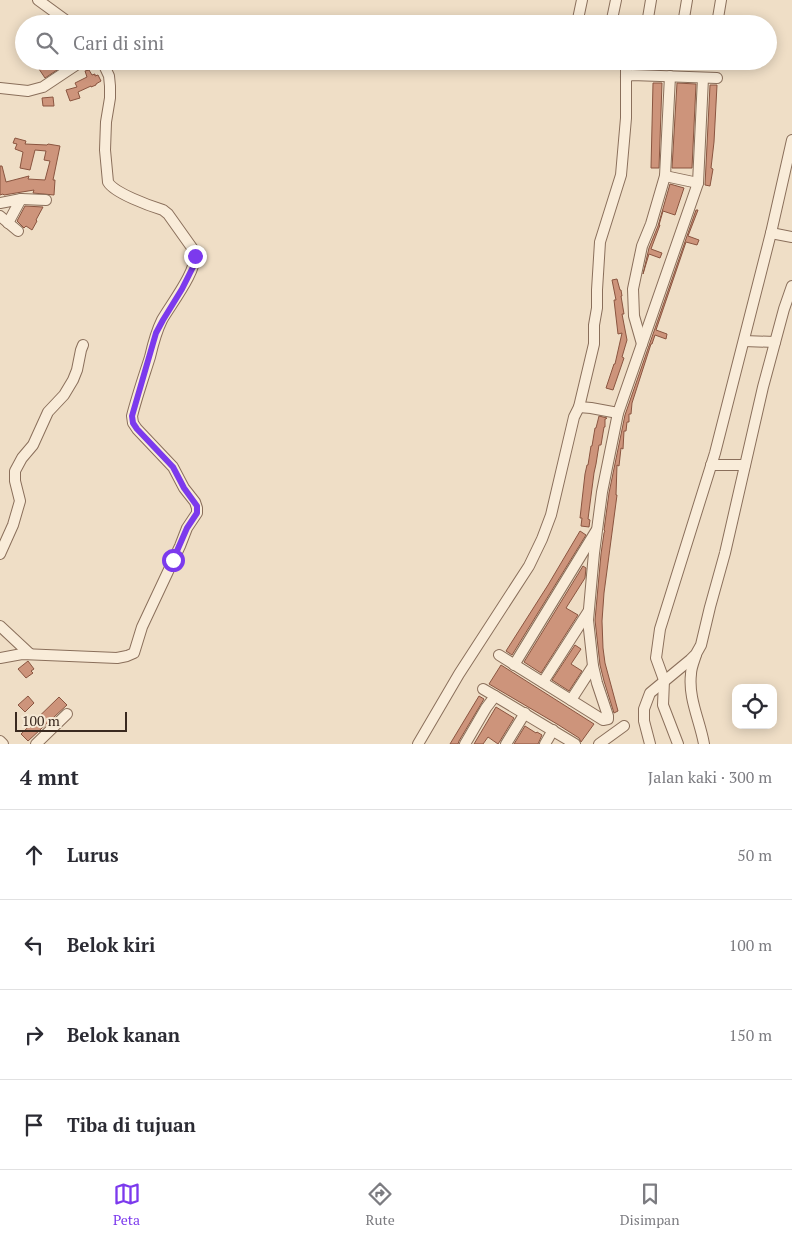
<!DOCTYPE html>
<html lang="id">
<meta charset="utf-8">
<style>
:root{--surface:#fff;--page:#f7f7f7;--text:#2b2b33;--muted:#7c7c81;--line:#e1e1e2;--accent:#7c3aed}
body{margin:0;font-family:"PT Serif",serif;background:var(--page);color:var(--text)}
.controls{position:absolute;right:15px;bottom:15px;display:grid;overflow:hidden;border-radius:10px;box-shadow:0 2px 12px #0003}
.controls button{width:45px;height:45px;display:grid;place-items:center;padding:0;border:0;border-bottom:1px solid var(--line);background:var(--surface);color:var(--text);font:25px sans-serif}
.scale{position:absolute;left:15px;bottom:12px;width:112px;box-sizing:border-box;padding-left:5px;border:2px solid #3a291f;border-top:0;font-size:14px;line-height:18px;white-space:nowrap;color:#3a291f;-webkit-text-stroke:4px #f6e9d5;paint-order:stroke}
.stop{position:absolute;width:15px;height:15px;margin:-11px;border:4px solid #7c3aed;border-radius:50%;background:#fff}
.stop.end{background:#7c3aed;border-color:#fff;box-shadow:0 1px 5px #0008}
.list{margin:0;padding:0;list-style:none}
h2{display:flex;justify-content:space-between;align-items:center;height:65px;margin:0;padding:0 20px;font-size:21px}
h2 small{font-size:16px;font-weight:400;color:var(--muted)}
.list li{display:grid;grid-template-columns:32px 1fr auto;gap:15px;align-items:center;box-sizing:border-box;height:90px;padding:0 20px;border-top:1px solid var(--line)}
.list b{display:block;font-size:19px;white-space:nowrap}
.list em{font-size:16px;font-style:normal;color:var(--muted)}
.icon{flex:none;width:28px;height:28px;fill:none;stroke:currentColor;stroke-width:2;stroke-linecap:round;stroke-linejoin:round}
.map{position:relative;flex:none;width:792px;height:744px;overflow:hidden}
.search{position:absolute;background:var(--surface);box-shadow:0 2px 12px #0003;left:15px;right:15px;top:15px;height:55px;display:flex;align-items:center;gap:12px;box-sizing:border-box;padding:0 18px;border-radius:28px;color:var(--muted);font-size:19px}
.sheet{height:425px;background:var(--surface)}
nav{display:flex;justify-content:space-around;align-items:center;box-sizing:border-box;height:70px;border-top:1px solid var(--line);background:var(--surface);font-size:14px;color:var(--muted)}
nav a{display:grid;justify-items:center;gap:2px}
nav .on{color:var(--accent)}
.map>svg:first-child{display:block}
</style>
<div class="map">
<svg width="792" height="744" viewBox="0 0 792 744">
<rect width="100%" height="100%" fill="#efdec6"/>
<g fill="#cd947b" stroke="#8a5540">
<path d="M 52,61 L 69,62 L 45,78 L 39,69 Z"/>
<path d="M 89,70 L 92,75 L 95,74 L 95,76 L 98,75 L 101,81 L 96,84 L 96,85 L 91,87 L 91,86 L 78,92 L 80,98 L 70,101 L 66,90 L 77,87 L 75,83 L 87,77 L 85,71 Z"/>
<path d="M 653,83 L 662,83 L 659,168 L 651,168 Z"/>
<path d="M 677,83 L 696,84 L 692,168 L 672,168 Z"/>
<path d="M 710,85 L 717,85 L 714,142 L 711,168 L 713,169 L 710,186 L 705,185 Z"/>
<path d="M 53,97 L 54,106 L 43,106 L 42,98 Z"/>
<path d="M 15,138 L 26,141 L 25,144 L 47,145 L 48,144 L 60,146 L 53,180 L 55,180 L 54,195 L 33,193 L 34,190 L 4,195 L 3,194 L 0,195 L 0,166 L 2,166 L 6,182 L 29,176 L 28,179 L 45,180 L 50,161 L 44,160 L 46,151 L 35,150 L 30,170 L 20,168 L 23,152 L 15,149 L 17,144 L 13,143 Z"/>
<path d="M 670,184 L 684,188 L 675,215 L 663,211 L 659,225 L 660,225 L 651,249 L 662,253 L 660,258 L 649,254 L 643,274 L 649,248 L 658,226 Z"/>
<path d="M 25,206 L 43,207 L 36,220 L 37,221 L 32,230 L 26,226 L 24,228 L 17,221 Z"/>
<path d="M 696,210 L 698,210 L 688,236 L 699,240 L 697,245 L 686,242 L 656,330 L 667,334 L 666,339 L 655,335 L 652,344 L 651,344 L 632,403 L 631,414 L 629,414 L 629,422 L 627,422 L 626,431 L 624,431 L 623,449 L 621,448 L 619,466 L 617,465 L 616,495 L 617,495 L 604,593 L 602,621 L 603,648 L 605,663 L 618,711 L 614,713 L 604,681 L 600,665 L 595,620 L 601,554 L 604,533 L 605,531 L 604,530 L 609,493 L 625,415 Z"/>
<path d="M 617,279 L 620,290 L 621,290 L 622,296 L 621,296 L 624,314 L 622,314 L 627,340 L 622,357 L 624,358 L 613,390 L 606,388 L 614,364 L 615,364 L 622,333 L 618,334 L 614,300 L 616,300 L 612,280 Z"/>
<path d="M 599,416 L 607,418 L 606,419 L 605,419 L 605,427 L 604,427 L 601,445 L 599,445 L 596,464 L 594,473 L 588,519 L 590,520 L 589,527 L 581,526 L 582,518 L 580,518 L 585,474 L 587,465 L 588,465 L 591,446 L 592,446 L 595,428 L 596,428 Z"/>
<path d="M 580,531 L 586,535 L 512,655 L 506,651 L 548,585 Z"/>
<path d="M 583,566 L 586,568 L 585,578 L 566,608 L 578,615 L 541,673 L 524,662 Z"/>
<path d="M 575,645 L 581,649 L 571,664 L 582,671 L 569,691 L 552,680 Z"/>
<path d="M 28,661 L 34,669 L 31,671 L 33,673 L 26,678 L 18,669 Z"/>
<path d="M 501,665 L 594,724 L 581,742 L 579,738 L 557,724 L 489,684 Z"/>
<path d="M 28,696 L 34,703 L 25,712 L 18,705 Z"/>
<path d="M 479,696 L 484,699 L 459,741 L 458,744 L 450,744 Z"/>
<path d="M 59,697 L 67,705 L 28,741 L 21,734 Z"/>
<path d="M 496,707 L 514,718 L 500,741 L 498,744 L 488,737 L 483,744 L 474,744 Z"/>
<path d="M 525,726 L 536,733 L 537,732 L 542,735 L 538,744 L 514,744 Z"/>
</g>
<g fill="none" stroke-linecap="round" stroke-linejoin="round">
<g stroke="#8a6f5b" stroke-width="12">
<g id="minor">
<path d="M 38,0 L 71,24"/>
<path d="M 582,0 L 578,19 L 579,23 L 582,24"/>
<path d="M 611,24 L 616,0"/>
<path d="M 647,24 L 651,0"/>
<path d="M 683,24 L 687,0"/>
<path d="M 717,24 L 721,0"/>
<path d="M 626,77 L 632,75 L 717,78"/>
<path d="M 0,88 L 28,91 L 43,87 L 82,61"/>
<path d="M 665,176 L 698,183"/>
<path d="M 21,199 L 46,200"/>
<path d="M 0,203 L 21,199 L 8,223"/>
<path d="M 0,216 L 18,231"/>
<path d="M 771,233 L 792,237"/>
<path d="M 744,341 L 775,342"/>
<path d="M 642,344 L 634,316 L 633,289 L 642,246 L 651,224 L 665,176 L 670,76"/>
<path d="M 579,407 L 591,408 L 618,413"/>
<path d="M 711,465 L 745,465"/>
<path d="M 0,554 L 13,525 L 20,501 L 15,481 L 15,471 L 22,458 L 33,445 L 48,412 L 64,395 L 73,380 L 77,370 L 81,350 L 83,345"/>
<path d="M 0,626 L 30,654"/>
<path d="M 499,655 L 603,720 L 608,719 L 608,716 L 597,683 L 593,666 L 588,620 L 594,553 L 602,492 L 618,413 L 698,183 L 703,78"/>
<path d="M 696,655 C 694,661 691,668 691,674 C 688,698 700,721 704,744"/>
<path d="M 0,658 L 22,654 L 117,658 L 127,656 L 134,653 L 142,627 L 180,546 L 187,528 L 197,513 L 197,508 L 195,502 L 184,488 L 173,467 L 137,429 L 133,423 L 132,416 C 137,396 144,376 150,357 C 153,344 156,332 162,320 C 171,304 198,270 195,252 L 168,214 L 163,210 C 150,206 114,193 108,182 L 105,150 L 106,122 L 110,98 L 110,86 L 109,76 L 102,61"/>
<path d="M 514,665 L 596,531"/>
<path d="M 543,682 L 588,612"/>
<path d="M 483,689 L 495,696"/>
<path d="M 571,700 L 593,666"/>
<path d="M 0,741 L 3,744"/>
<path d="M 36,744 L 67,714"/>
<path d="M 418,744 L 459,674 L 529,566 L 542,539 L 551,515 L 574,417 L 579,407 L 594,344 L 594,325 L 597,308 L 597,290 L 600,242 L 621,175 L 626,118 L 626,61"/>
<path d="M 465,744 L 486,708 L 495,696 L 575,744"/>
<path d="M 506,744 L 525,713"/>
<path d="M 545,744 L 553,730"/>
<path d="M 599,744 L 624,726"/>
<path d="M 650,744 L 644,721 L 644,709 L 650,693 L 690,660 L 696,654 L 701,645 L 710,607 L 725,553 L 763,387 L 784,309 L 792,286"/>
<path d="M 678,744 L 663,705 L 664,680 L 656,658 L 660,629 L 715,453 L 771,233 L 792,140"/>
</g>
</g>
<use href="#minor" stroke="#f9ecd9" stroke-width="10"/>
</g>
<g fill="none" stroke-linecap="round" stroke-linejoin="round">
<path stroke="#7c3aed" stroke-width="6" d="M 173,560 L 187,528 L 197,513 L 197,506 L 184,488 L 173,467 L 137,429 L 133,423 L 132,416 L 156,333 L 163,320 L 182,289 L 195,263 L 195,256"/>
</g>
</svg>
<div class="controls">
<button><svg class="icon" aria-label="locate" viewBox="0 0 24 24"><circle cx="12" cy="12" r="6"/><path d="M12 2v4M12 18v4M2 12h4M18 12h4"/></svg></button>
</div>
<div class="scale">100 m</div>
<div class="stop" style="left:173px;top:560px"></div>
<div class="stop end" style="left:195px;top:256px"></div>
<div class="search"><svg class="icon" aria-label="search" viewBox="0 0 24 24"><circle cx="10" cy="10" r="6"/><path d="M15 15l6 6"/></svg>Cari di sini</div>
</div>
<section class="sheet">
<h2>4 mnt<small>Jalan kaki · 300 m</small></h2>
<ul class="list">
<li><svg class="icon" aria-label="ahead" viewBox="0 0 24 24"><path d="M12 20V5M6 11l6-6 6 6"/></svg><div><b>Lurus</b></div><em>50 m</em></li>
<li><svg class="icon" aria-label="left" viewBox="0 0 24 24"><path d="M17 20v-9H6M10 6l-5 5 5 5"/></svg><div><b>Belok kiri</b></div><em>100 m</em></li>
<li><svg class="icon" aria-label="right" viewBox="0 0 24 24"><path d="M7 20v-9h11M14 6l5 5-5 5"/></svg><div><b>Belok kanan</b></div><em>150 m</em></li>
<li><svg class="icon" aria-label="arrive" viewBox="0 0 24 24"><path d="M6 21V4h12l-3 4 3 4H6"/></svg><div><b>Tiba di tujuan</b></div></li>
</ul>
</section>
<nav>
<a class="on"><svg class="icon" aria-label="map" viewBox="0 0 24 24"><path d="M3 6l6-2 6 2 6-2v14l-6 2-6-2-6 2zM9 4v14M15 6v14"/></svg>Peta</a>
<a><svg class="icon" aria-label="directions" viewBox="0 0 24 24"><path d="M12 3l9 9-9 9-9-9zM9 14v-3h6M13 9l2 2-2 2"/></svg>Rute</a>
<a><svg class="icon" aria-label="saved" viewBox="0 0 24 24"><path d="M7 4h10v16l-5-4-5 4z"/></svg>Disimpan</a>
</nav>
